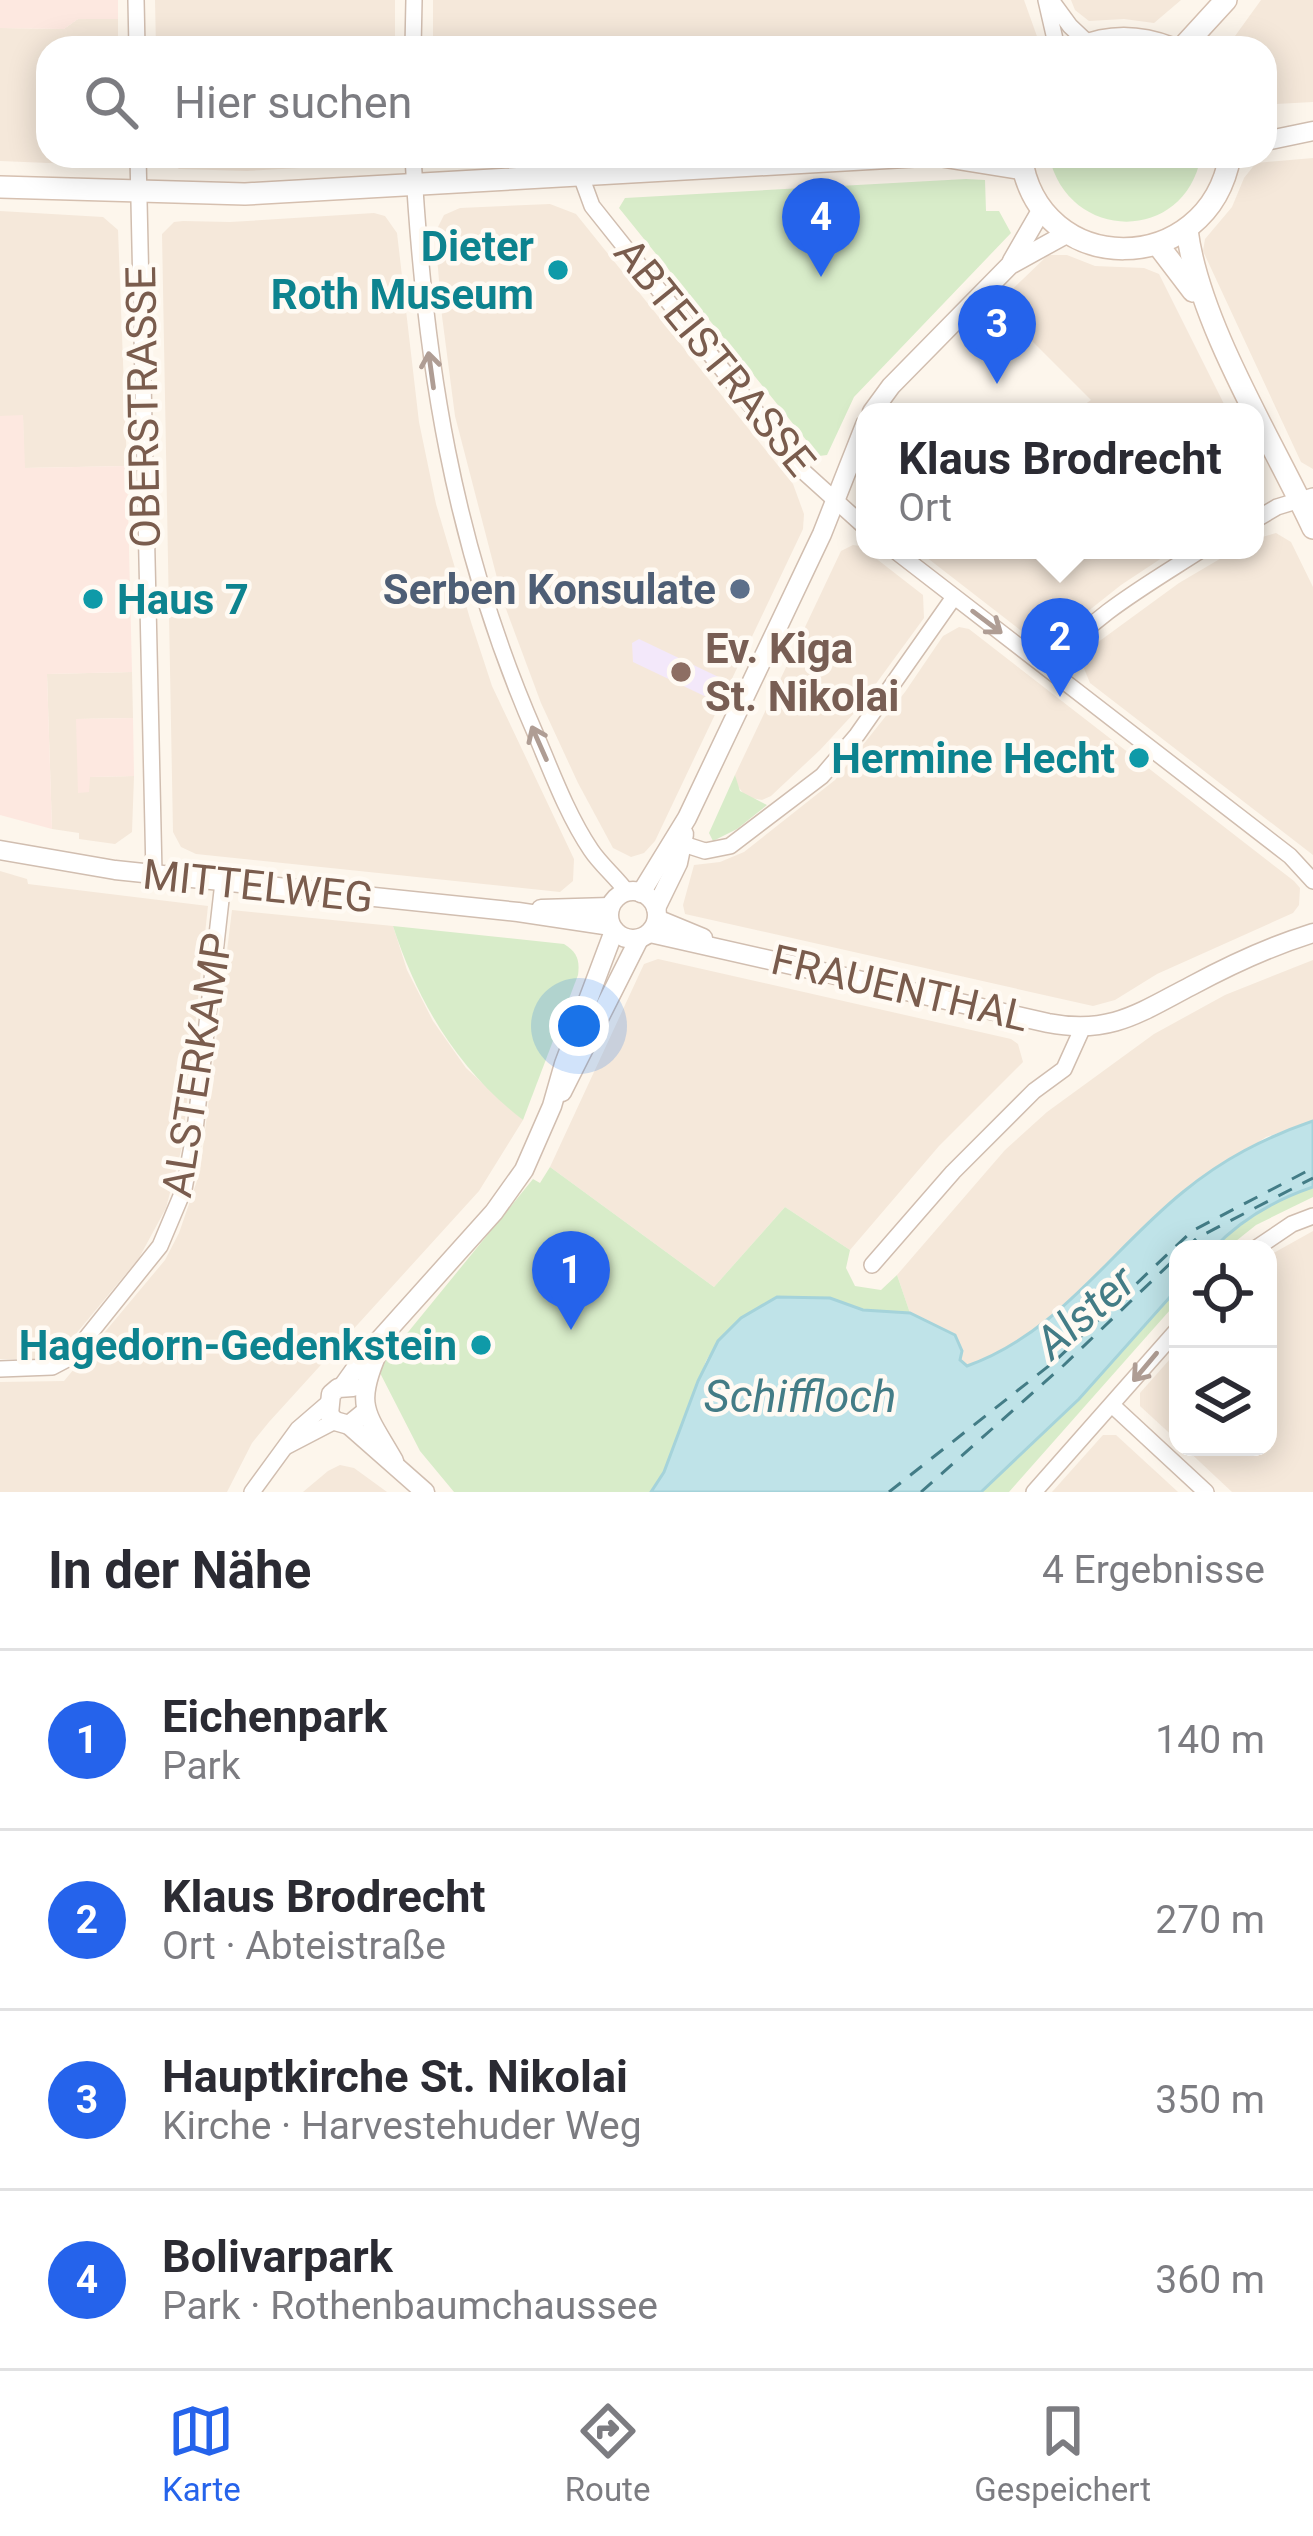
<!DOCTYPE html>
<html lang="de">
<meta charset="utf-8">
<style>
:root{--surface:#fff;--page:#f7f7f7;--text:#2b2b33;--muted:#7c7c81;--line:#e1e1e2;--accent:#2563eb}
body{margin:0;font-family:Roboto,sans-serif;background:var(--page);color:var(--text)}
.controls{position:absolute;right:36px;bottom:36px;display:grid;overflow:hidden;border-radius:24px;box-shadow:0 6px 30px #0003}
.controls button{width:108px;height:108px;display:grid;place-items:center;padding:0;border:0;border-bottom:3px solid var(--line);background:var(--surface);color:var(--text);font:60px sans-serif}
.you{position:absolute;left:579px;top:1026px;width:42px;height:42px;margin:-30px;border:9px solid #fff;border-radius:50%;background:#1a73e8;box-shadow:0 0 0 18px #1a73e833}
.badge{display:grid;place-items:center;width:78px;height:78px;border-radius:50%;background:var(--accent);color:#fff;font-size:39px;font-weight:700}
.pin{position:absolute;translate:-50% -99px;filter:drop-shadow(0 3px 6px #0008)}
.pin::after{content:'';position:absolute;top:63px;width:42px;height:36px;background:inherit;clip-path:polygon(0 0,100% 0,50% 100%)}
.popup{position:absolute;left:856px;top:403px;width:408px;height:156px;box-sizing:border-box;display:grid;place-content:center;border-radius:24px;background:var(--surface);filter:drop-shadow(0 3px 9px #0005);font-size:39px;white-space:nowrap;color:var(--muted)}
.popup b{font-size:45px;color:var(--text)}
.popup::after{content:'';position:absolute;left:50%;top:100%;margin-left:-24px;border:24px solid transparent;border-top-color:var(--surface)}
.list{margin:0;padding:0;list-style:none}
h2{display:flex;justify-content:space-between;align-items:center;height:156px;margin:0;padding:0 48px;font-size:51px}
h2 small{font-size:39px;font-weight:400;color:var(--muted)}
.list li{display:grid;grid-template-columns:78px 1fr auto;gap:36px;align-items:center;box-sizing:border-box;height:180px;padding:0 48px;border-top:3px solid var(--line)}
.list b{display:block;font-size:45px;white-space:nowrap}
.list p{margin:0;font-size:39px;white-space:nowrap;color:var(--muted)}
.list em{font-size:39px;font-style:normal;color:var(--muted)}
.icon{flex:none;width:66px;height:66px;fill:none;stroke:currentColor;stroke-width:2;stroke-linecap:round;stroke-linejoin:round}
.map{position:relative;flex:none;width:1313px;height:1492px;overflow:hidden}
.search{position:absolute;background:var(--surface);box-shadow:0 6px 30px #0003;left:36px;right:36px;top:36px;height:132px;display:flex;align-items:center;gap:30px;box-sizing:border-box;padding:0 42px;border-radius:36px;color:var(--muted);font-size:45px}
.sheet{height:876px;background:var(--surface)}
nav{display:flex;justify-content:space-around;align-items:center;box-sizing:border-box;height:168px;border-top:3px solid var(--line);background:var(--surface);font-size:33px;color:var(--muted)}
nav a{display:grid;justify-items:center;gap:6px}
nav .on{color:var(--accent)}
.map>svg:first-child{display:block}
</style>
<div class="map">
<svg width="1313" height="1492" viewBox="0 0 1313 1492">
<rect width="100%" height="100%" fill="#fdf6ec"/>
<g fill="#f5e8da">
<path d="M 155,0 L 395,0 L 395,48 L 156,48 Z"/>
<path d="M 433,0 L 1024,0 L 1039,42 L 1038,48 L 433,48 Z"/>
<path d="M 1071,0 L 1181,0 L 1154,23 L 1124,19 L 1089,21 L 1075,10 Z"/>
<path d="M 1261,0 L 1313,0 L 1313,102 L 1276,104 L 1265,89 L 1265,48 L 1234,48 L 1230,43 Z"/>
<path d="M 78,19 L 118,19 L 118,48 L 48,48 L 48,156 L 112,156 L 97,165 L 0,161 L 0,28 L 64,29 Z"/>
<path d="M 160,156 L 388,156 L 372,164 L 247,171 L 179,169 Z"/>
<path d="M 1313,158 L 1313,469 L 1301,462 L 1203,251 L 1205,239 L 1232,207 L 1244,178 L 1256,163 Z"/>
<path d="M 550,204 L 576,214 L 793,484 L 804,514 L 803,529 L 655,841 L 644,853 L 631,857 L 613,848 L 578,783 L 541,703 L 503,601 L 455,416 L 442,316 L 435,233 L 444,215 L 460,208 Z"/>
<path d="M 0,211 L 103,217 L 118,230 L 127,466 L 24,468 L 23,416 L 0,416 Z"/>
<path d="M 374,213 L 385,216 L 397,233 L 419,422 L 436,504 L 471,622 L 492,686 L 574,859 L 573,881 L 560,892 L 196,854 L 181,847 L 173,832 L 162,234 L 174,222 L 183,221 L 230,222 Z"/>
<path d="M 1048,255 L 1067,255 L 1095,266 L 1144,268 L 1159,274 L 1228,412 L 1090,412 L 1084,405 L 1091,400 L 996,305 Z"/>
<path d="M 1276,533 L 1291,542 L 1313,587 L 1313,855 L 1090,683 L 1083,666 L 1090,648 L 1179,583 L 1235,550 L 1255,550 L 1255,539 Z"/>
<path d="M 853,545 L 860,546 L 923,595 L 924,618 L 856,711 L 820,750 L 771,796 L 762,800 L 746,797 L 736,784 L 735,775 L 841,551 Z"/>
<path d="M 917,550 L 1174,550 L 1121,585 L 1058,635 L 1039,640 L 1028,636 Z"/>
<path d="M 959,627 L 969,629 L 1294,881 L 1300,888 L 1299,905 L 1293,913 L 1157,974 L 1115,1000 L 1093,1006 L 685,914 L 683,905 L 694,865 L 720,862 L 744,852 L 835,780 L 905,692 L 943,636 Z"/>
<path d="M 132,672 L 133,718 L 77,719 L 89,777 L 134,776 L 132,832 L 115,844 L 79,839 L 79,833 L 52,829 L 47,674 Z"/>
<path d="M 0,871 L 27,879 L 28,884 L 208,906 L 182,1147 L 166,1208 L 139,1258 L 70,1341 L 53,1354 L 33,1359 L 0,1359 Z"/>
<path d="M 232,910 L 393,926 L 407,970 L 433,1021 L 466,1068 L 523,1120 L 479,1191 L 269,1422 L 252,1443 L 227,1492 L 0,1492 L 0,1382 L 64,1381 L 165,1260 L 179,1233 L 200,1172 Z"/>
<path d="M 658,959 L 1011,1039 L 1018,1044 L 1023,1062 L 939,1146 L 850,1250 L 785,1207 L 714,1287 L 550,1167 L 644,964 Z"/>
<path d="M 1313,960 L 1313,1121 L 1266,1137 L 1179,1195 L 1051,1319 L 1017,1345 L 966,1366 L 959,1360 L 961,1351 L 955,1335 L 910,1313 L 897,1275 L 1005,1150 L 1047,1112 L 1154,1034 L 1225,995 Z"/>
<path d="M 1313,1231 L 1313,1492 L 1232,1492 L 1184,1447 L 1268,1447 L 1268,1256 Z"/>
<path d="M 1178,1350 L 1178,1441 L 1140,1406 L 1140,1393 Z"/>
<path d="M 1103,1435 L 1116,1435 L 1178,1492 L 1052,1492 Z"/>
<path d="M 340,1465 L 354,1468 L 387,1492 L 303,1492 L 328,1471 Z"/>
</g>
<g fill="#fde8e0">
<path d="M 0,0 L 118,0 L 118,19 L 78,19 L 64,29 L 0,28 Z"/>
<path d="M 23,415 L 25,468 L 127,466 L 132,672 L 47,674 L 52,829 L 0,815 L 0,416 Z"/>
<path d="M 133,718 L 134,776 L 90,777 L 89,792 L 78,793 L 76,719 Z"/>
</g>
<path fill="#f3e8fa" d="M 639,639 L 729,682 L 719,703 L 633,662 L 632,643 Z"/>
<g fill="#d8ecc9">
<path d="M 1049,156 L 1201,156 C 1185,244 1068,243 1049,156 Z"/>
<path d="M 966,179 L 985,180 L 986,211 L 999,211 L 1011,233 L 854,397 L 827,455 L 819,456 L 619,208 L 625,198 Z"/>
<path d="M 735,775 L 740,791 L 767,805 L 737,829 L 713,841 L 709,833 Z"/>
<path d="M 393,926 L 564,944 C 577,952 580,960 578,975 L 523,1120 C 458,1070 418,1003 393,926 Z"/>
<path d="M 550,1167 L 714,1287 L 785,1207 L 850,1250 L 846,1268 L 855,1286 L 881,1290 L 897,1275 L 910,1313 L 863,1310 L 830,1298 L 718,1341 L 706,1361 L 664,1472 L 651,1492 L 454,1492 L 420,1451 L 378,1369 L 533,1179 L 540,1183 Z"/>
<path d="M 1313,1187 L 1313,1197 L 1256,1225 L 1226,1249 L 1213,1249 C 1241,1219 1275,1200 1313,1187 Z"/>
<path d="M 1178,1288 L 1178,1301 L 1009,1492 L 981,1492 L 1079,1399 Z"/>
</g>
<path fill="#bfe3e8" stroke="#a5d3da" stroke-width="3" d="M 1313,1121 L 1313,1187 C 1275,1200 1241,1219 1213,1249 L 1178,1249 L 1178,1288 L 1079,1399 L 981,1492 L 651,1492 L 664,1472 L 698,1381 L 718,1341 L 741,1318 L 777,1297 L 830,1298 L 863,1310 L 910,1313 L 955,1335 L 962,1351 L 960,1360 L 967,1366 C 1058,1334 1110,1251 1183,1192 C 1223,1159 1264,1138 1313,1121 Z"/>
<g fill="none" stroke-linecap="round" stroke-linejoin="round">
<g stroke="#437c86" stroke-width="3" stroke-dasharray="15 12" stroke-linecap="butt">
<path d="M 1185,1249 L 1197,1238 L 1313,1178"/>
<path d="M 889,1492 L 1055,1361 L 1192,1231 L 1313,1168"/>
<path d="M 921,1492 L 1064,1365 L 1178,1256"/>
</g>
<g stroke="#d1beb0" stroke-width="18">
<g id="minor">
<path d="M 136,0 L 137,48"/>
<path d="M 1046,0 L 1057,48"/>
<path d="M 1051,0 L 1070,26 L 1089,44"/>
<path d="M 413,48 L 414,0"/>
<path d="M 138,156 L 154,874"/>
<path d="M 413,156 C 424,360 453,546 536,735 C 552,773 568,816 591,850 C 601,865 616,877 627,892"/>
<path d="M 581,176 L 592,206 L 804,472 L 865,527"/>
<path d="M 1255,520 L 1277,507 L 1313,496"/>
<path d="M 894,550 L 1290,856 L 1313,881"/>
<path d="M 1049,668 C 1089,617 1147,585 1201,550"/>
<path d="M 674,841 L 705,851 L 730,846 L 822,776 L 857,735 L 954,597"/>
<path d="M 1255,1249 L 1292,1224 L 1313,1216"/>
<path d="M 872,1265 L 953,1172 L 1034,1091 L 1064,1069 L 1083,1027"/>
<path d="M 0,1369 L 52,1367 L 71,1357 L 160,1246 L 184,1189 L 195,1130 L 223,882"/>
<path d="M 1112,1405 L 1206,1492"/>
<path d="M 287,1446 L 335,1421"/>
<path d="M 252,1492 L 298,1429 L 327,1404"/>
<path d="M 1034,1492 L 1178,1329"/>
</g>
</g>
<g stroke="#d1beb0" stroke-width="21">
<g id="tertiary">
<path d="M 1265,141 L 1313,131"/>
<path d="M 1012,261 L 1042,209"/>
<path d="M 872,412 L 891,386 L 1010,265 L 1068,233"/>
<path d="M 0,850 L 115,870 L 518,912 L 611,926"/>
<circle cx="633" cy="915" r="24"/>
<path d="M 641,893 L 687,818 L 822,534 L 865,425"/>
<path d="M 656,908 L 678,863 L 684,834"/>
<path d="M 541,909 L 610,907"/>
<path d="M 657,919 L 703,938"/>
<path d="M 650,933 L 1048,1023 C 1110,1035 1139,1013 1191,986 C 1230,965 1271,946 1313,933"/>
<path d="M 562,1092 L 639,939"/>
<path d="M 378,1352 C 354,1407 366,1412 394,1461"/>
<path d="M 343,1386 L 363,1358 L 494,1212 L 524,1170 L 552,1106 L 564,1064 L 614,931"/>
<path d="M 353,1387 L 338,1388 L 331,1394 L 329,1414 L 335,1421 L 349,1425 L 365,1412"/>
<path d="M 349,1425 L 425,1492"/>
</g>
</g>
<g stroke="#d6c0b0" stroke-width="24">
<g id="secondary">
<path d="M 1079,48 C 1109,35 1140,36 1171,48"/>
<path d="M 1182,48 L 1226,0"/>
<path d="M 942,156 L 1023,169"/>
<path d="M 1021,156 C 1038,280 1208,279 1230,156"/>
<path d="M 0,187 L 245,194 L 914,156"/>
<path d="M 1187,230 C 1199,324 1272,440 1313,528"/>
<path d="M 1158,245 L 1193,291"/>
</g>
</g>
<use href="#minor" stroke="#fff" stroke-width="15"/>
<use href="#tertiary" stroke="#fff" stroke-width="18"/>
<use href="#secondary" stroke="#fff" stroke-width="21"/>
</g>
<defs><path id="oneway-shaft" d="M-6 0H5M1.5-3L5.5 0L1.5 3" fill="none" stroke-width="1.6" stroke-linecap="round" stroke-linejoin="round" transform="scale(3)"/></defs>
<g stroke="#af9d94">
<use href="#oneway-shaft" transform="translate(431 370) rotate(-98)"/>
<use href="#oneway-shaft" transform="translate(987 622) rotate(37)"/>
<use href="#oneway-shaft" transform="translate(539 743) rotate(-114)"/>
<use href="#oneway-shaft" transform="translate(1145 1367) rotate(130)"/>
</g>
<g fill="#0f9aa8" stroke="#fffaf3" stroke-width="4.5">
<circle cx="558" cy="270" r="12"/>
<circle cx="93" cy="599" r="12"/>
<circle cx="1139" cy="758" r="12"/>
<circle cx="481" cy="1345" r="12"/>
</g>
<circle fill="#5c6f8a" stroke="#fffaf3" stroke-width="4.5" cx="740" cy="589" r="12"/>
<circle fill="#8d6e63" stroke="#fffaf3" stroke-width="4.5" cx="681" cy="672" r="12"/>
<g text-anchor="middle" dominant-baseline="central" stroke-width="9" stroke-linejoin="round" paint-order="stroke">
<g font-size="42" font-weight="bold" fill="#0d838f" stroke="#fffaf3" text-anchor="end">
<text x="534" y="246">Dieter<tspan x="534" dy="48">Roth Museum</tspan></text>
<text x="117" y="599" text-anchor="start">Haus 7</text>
<text x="1115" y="758">Hermine Hecht</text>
<text x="457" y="1345">Hagedorn-Gedenkstein</text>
</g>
<g font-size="42" fill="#7a5c4d" stroke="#fffaf3">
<text transform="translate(715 357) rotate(51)">ABTEISTRASSE</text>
<text transform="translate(143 407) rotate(-91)">OBERSTRASSE</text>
<text transform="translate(258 886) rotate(6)">MITTELWEG</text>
<text transform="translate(900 988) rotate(13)">FRAUENTHAL</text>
<text transform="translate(197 1065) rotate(-81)">ALSTERKAMP</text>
</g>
<g font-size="42" font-weight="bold" fill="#4e5e75" stroke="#fffaf3" text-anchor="end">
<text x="716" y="589">Serben Konsulate</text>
</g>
<g font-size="42" font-weight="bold" fill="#785e54" stroke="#fffaf3" text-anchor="start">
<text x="705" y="648">Ev. Kiga<tspan x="705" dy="48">St. Nikolai</tspan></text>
</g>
<g font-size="45" font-style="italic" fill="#437c86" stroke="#fffaf3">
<text transform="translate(1085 1312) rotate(-41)">Alster</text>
<text x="800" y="1396">Schiffloch</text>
</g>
</g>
</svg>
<div class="controls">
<button><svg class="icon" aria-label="locate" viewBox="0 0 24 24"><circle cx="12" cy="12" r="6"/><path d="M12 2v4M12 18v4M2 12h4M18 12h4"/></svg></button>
<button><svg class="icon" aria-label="layers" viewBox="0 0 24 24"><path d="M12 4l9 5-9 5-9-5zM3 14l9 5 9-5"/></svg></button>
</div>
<div class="you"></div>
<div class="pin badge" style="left:571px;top:1330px">1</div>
<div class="pin badge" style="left:1060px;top:697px">2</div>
<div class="popup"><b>Klaus Brodrecht</b>Ort</div>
<div class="pin badge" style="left:997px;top:384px">3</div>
<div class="pin badge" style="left:821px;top:277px">4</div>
<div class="search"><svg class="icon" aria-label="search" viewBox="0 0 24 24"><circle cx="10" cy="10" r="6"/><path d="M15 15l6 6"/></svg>Hier suchen</div>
</div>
<section class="sheet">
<h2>In der Nähe<small>4 Ergebnisse</small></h2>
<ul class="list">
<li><span class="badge">1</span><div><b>Eichenpark</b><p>Park</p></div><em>140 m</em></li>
<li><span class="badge">2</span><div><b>Klaus Brodrecht</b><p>Ort · Abteistraße</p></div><em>270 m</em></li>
<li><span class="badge">3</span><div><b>Hauptkirche St. Nikolai</b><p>Kirche · Harvestehuder Weg</p></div><em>350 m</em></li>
<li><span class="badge">4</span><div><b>Bolivarpark</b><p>Park · Rothenbaumchaussee</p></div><em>360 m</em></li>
</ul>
</section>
<nav>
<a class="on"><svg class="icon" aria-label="map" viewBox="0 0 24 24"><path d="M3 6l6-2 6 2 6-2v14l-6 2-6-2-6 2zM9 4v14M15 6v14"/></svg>Karte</a>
<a><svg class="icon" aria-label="directions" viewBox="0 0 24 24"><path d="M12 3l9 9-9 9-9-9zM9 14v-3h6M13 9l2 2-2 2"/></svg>Route</a>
<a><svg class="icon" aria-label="saved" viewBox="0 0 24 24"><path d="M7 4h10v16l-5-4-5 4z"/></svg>Gespeichert</a>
</nav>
